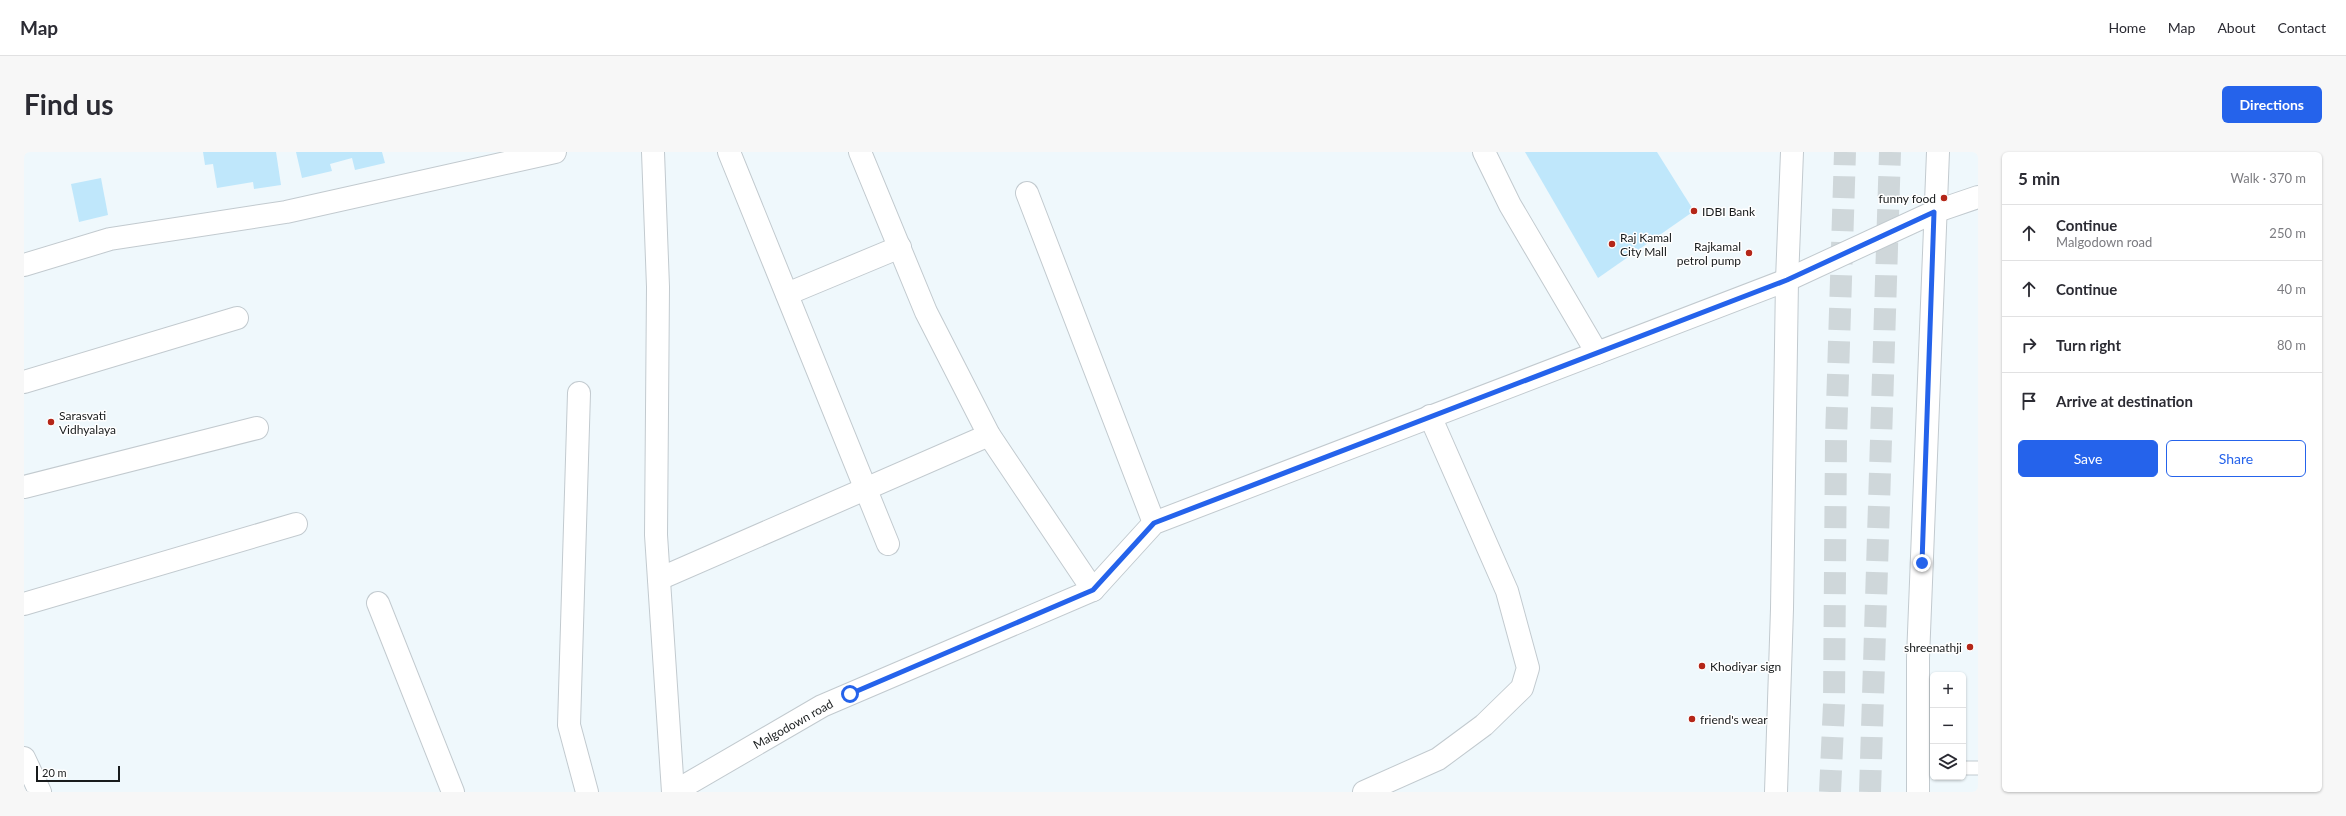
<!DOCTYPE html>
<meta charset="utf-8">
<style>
:root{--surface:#fff;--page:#f7f7f7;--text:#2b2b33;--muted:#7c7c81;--line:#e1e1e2;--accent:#2563eb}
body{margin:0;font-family:Lato,sans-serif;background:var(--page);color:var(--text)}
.controls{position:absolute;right:12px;bottom:12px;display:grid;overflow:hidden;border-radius:6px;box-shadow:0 1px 3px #0004}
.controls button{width:36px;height:36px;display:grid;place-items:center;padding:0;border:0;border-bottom:1px solid var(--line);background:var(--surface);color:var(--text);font:20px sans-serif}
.scale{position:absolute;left:12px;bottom:10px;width:84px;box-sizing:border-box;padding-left:4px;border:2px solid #181b1c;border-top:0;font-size:11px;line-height:14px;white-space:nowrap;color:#181b1c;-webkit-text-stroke:3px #fff;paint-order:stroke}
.stop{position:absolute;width:12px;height:12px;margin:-9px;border:3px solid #2563eb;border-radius:50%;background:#fff}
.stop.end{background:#2563eb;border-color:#fff;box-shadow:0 1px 4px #0008}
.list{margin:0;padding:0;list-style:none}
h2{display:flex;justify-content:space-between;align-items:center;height:52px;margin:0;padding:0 16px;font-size:17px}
h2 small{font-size:13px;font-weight:400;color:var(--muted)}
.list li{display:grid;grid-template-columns:26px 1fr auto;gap:12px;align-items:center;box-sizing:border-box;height:56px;padding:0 16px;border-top:1px solid var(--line)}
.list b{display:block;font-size:15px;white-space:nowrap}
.list p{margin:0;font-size:13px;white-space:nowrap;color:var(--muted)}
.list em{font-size:13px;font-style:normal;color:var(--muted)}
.actions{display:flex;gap:8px;padding:12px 16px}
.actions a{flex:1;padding:9px 0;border:1px solid var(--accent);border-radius:6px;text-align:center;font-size:14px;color:var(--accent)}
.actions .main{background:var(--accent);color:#fff}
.icon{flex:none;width:22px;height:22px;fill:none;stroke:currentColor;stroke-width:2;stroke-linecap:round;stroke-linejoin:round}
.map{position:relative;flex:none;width:1954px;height:640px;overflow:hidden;border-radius:6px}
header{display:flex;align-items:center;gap:24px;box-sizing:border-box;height:56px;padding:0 20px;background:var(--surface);border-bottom:1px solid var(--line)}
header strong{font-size:19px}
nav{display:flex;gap:22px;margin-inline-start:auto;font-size:14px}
.intro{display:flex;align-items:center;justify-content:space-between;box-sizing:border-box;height:96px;padding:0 24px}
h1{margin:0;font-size:28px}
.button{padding:10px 18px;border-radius:6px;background:var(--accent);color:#fff;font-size:14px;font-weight:700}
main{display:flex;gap:24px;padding:0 24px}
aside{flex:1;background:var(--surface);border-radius:6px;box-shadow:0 1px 3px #0004}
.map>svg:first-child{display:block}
</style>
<header>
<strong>Map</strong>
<nav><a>Home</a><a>Map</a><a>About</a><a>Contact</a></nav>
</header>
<div class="intro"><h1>Find us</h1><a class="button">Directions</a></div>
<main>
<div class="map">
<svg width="1954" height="640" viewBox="0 0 1954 640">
<rect width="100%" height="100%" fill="#eff8fc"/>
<g fill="#bfe7fb">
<path d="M 179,0 L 252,0 L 257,33 L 230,37 L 229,30 L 193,36 L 189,12 L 181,13 Z"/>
<path d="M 272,0 L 358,0 L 361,11 L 331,18 L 328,6 L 306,12 L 308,19 L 278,26 Z"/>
<path d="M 1501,0 L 1633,0 L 1670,59 L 1574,126 Z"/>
<path d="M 77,26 L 84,63 L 55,70 L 47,32 Z"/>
</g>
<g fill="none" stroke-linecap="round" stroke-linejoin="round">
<g stroke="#cfd7da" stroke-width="22" stroke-dasharray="22 11" stroke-linecap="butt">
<path d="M 1806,640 L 1810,552 L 1812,287 L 1821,0"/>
<path d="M 1846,640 L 1866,0"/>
</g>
<g stroke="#c2cacf" stroke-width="15">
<path id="lane" d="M 1939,616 L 1954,616"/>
</g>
<g stroke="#c2cacf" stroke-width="24">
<g id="street">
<path d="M 629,0 L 634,135 L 632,383 L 649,640"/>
<path d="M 705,0 L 864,392"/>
<path d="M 836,0 L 902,160 L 965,283 L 1069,438"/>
<path d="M 1460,0 L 1486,53 L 1573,201"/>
<path d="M 1003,41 L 1130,371"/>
<path d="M 0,113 L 86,87 L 262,60 L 531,0"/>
<path d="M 763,142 L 876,95"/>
<path d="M 0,230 L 213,166"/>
<path d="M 555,241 L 545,573 L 563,640"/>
<path d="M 0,335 L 233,276"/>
<path d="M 635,427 L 965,283"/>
<path d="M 354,451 L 429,640"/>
<path d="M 0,452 L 272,372"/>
<path d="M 1340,640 L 1414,607 L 1460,573 L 1498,536 L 1504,516 L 1483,439 L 1406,264"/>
</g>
</g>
<g stroke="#c2cacf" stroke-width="24">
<g id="secondary">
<path d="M 0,606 L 16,640"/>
<path d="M 650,640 L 798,554 L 1069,438 L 1130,371 L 1763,128 L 1910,60 L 1954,45"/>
<path d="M 1752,640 L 1758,457 L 1763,128 L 1768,0"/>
<path d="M 1894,640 L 1894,506 L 1914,0"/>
</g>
</g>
<use href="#lane" stroke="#fff" stroke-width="13"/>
<use href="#street" stroke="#fff" stroke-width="22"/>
<use href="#secondary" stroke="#fff" stroke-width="22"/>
</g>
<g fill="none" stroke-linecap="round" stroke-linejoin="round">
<path stroke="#2563eb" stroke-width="5" d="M 826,542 L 1069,438 L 1130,371 L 1763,128 L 1910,60 L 1898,411"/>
</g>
<g fill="#b42618" stroke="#fff" stroke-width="1.5">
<circle cx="1920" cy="46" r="4"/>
<circle cx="1670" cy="59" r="4"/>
<circle cx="1588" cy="92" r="4"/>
<circle cx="1725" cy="101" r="4"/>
<circle cx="27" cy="270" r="4"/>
<circle cx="1946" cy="495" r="4"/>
<circle cx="1678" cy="514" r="4"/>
<circle cx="1668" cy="567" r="4"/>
</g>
<g text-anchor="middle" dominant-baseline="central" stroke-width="3" stroke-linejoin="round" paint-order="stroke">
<g font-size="12" fill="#181b1c" stroke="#fff" text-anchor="start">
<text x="1912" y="46" text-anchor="end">funny food</text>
<text x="1678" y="59">IDBI Bank</text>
<text x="1596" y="85">Raj Kamal<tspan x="1596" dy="14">City Mall</tspan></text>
<text x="1717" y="94" text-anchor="end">Rajkamal<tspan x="1717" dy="14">petrol pump</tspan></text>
<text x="35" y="263">Sarasvati<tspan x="35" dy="14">Vidhyalaya</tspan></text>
<text x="1938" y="495" text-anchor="end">shreenathji</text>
<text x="1686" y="514">Khodiyar sign</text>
<text x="1676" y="567">friend's wear</text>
</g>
<g font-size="12" fill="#181b1c" stroke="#fff">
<text transform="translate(769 572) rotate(-29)">Malgodown road</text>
</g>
</g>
</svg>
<div class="controls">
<button>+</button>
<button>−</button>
<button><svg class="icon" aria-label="layers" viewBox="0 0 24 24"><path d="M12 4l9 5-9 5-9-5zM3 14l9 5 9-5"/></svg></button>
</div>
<div class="scale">20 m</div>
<div class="stop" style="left:826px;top:542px"></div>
<div class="stop end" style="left:1898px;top:411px"></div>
</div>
<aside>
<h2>5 min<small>Walk · 370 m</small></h2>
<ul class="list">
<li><svg class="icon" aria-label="ahead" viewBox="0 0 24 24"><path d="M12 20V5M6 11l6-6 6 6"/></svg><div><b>Continue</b><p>Malgodown road</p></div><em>250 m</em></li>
<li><svg class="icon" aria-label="ahead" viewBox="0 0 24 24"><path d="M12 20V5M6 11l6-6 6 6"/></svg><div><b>Continue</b></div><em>40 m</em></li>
<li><svg class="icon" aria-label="right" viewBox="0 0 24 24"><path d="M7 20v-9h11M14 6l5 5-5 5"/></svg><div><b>Turn right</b></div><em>80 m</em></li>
<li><svg class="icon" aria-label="arrive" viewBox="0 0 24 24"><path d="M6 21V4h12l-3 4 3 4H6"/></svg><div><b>Arrive at destination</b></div></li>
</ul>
<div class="actions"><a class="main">Save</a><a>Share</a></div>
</aside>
</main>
